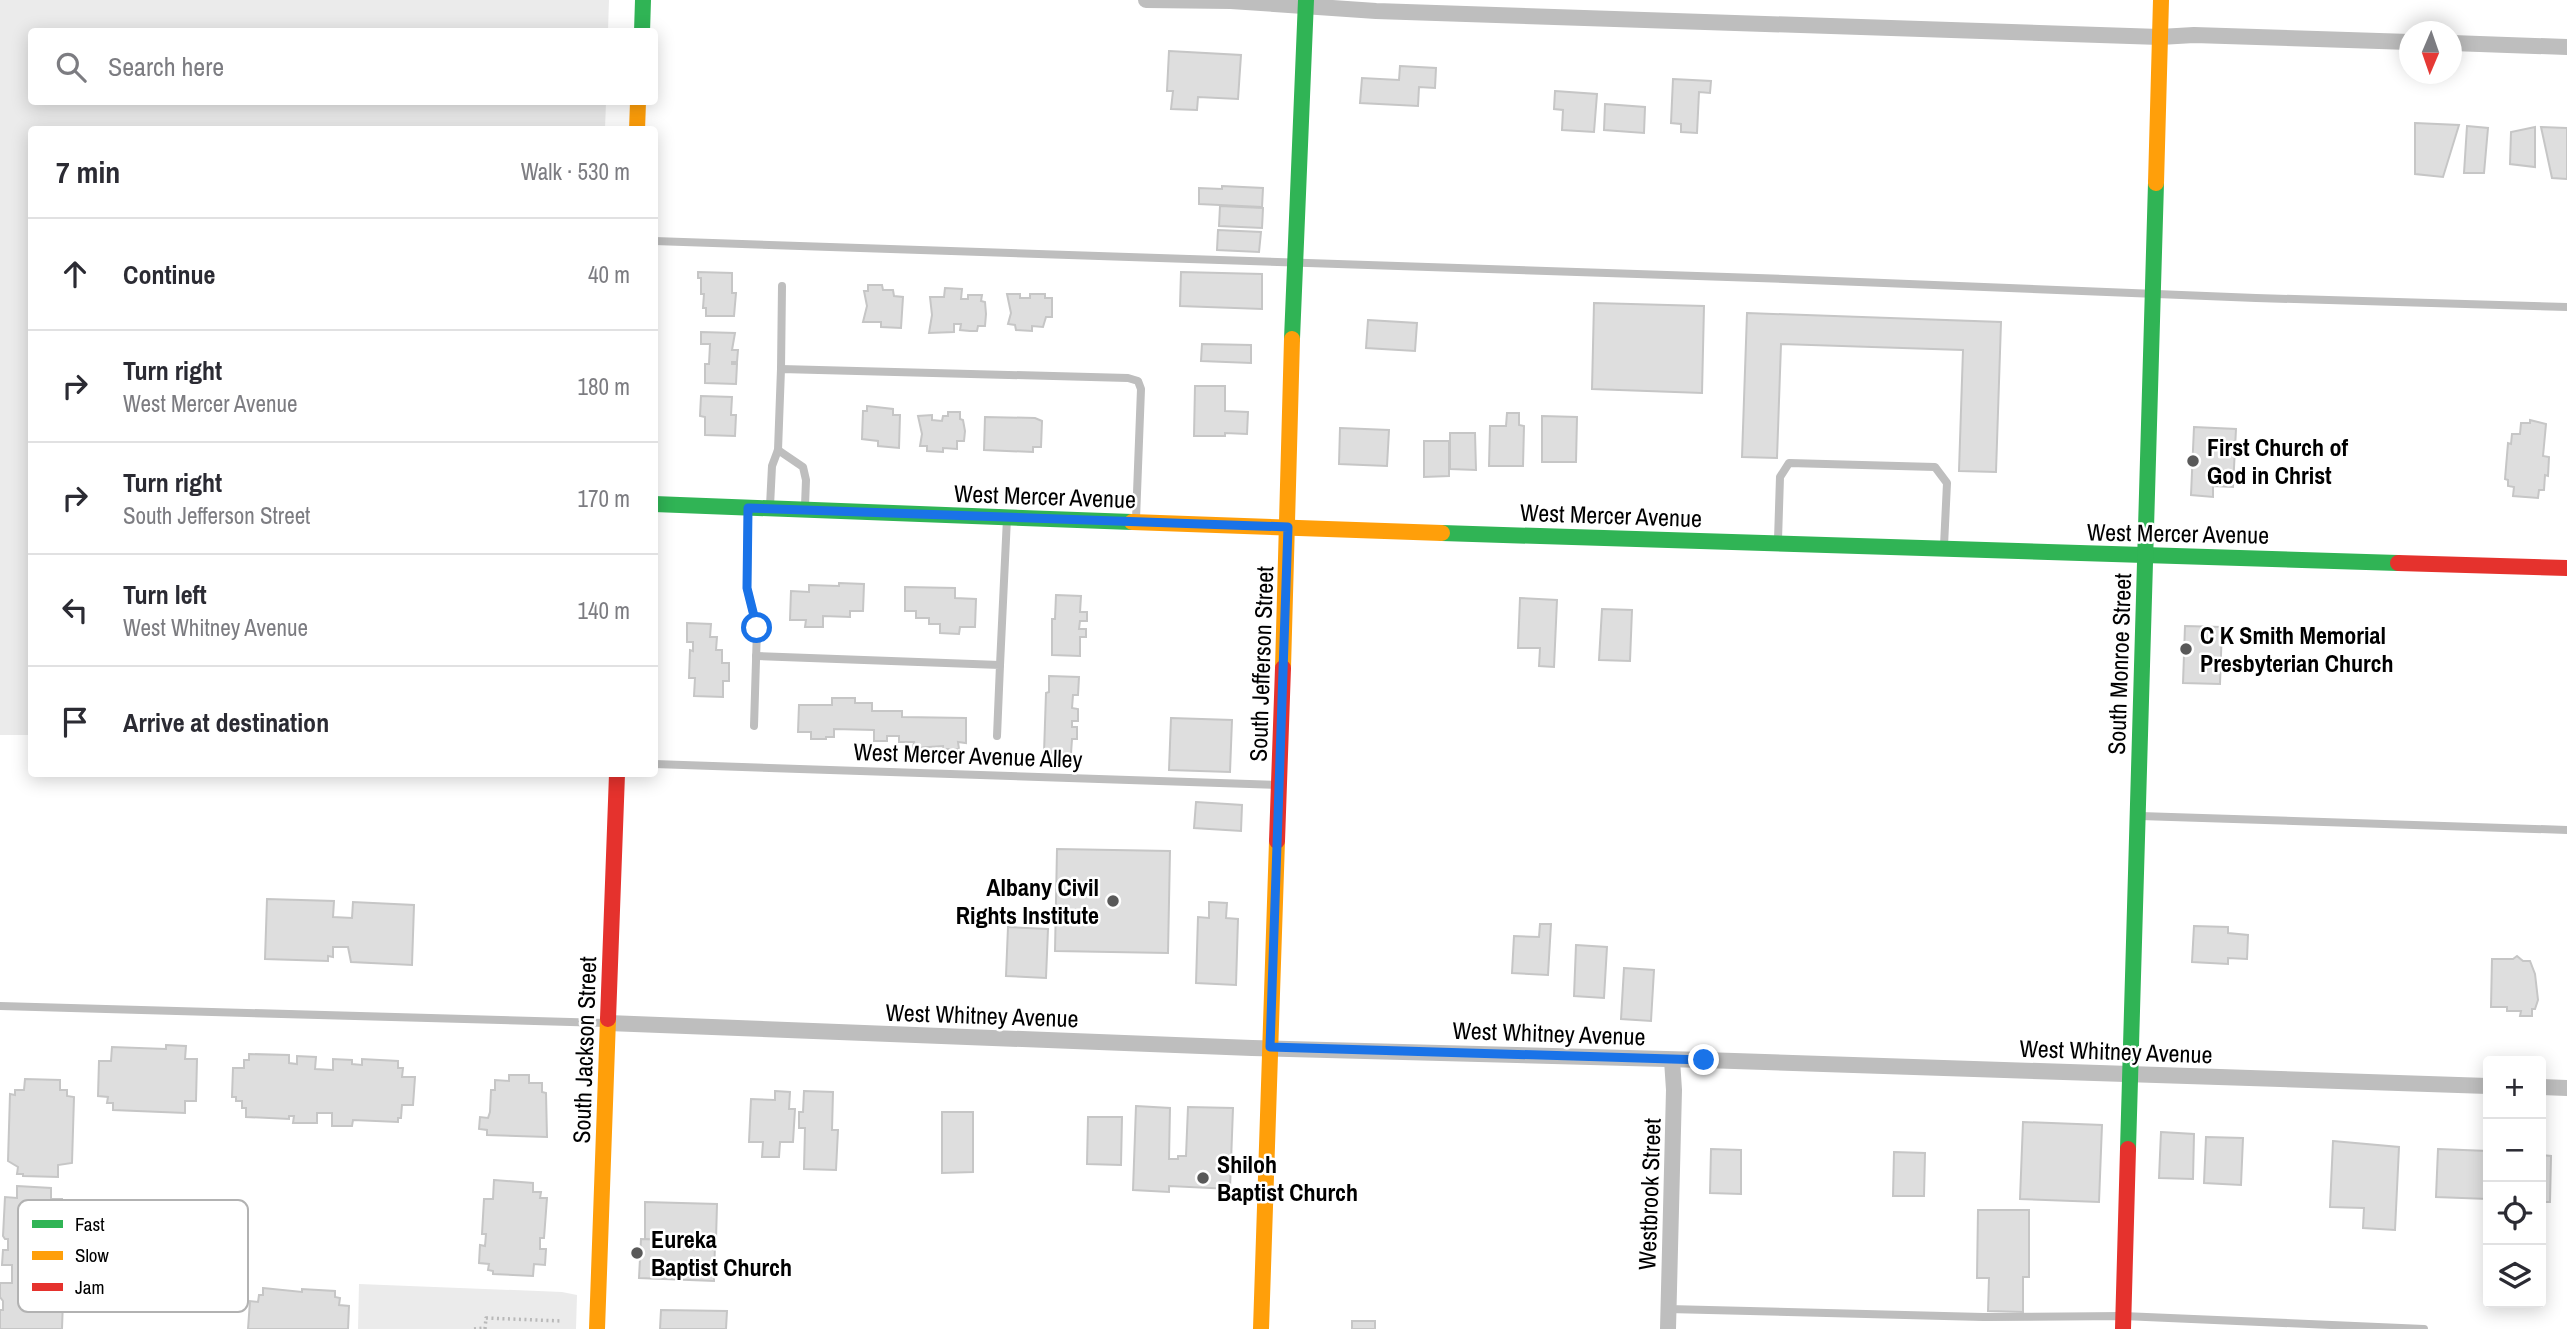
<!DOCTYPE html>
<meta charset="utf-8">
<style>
:root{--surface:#fff;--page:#f7f7f7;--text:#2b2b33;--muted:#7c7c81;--line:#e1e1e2}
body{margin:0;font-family:"Archivo Narrow",sans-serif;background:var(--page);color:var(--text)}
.controls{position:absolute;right:21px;bottom:21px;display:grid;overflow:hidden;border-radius:7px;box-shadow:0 4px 18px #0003}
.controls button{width:63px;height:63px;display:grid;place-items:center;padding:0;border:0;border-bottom:2px solid var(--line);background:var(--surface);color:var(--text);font:35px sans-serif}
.compass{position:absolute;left:2399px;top:21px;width:63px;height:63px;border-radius:50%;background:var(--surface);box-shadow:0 4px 18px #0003;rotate:182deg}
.stop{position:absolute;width:21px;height:21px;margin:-16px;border:5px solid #1a73e8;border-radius:50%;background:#fff}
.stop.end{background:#1a73e8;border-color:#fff;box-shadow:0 2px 7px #0008}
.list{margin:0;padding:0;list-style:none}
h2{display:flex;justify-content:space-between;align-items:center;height:91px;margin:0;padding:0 28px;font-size:30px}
h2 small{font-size:23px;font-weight:400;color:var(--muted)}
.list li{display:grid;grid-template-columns:46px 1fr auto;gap:21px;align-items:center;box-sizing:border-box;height:112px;padding:0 28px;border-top:2px solid var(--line)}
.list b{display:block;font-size:26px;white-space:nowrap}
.list p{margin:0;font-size:23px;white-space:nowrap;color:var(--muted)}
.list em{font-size:23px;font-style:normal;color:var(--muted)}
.icon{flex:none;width:38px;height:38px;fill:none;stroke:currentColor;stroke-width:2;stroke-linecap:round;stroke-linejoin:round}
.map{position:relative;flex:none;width:2567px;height:1329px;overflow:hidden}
.search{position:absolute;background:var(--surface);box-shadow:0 4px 18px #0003;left:28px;top:28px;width:630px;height:77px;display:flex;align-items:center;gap:18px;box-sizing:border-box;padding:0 24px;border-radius:7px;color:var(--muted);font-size:26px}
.panel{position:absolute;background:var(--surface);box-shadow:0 4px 18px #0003;left:28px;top:126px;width:630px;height:651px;border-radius:7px}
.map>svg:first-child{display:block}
</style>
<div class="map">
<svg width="2567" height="1329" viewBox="0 0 2567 1329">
<rect width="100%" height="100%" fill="#fff"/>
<g fill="#ebebeb">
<path d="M 0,0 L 609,0 L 608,31 L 32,32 L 32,102 L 606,102 L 605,129 L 32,130 L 31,735 L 0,735 Z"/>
<path d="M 359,1284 L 562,1292 L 577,1295 L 576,1329 L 358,1329 Z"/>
</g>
<g fill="#dedede" stroke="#c6c6c6" stroke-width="2">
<path d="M 1169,51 L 1241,55 L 1238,99 L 1198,97 L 1197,110 L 1171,109 L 1173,91 L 1167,91 Z"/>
<path d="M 1400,66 L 1436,68 L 1435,88 L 1419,87 L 1418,106 L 1360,103 L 1362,78 L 1399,80 Z"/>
<path d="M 1673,79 L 1711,81 L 1710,93 L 1699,92 L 1697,133 L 1681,132 L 1681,124 L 1671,123 Z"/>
<path d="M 1555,91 L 1597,94 L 1594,132 L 1562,130 L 1563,110 L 1554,109 Z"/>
<path d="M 1605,104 L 1645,107 L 1644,133 L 1604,130 Z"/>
<path d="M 2415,123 L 2459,125 L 2443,177 L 2415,174 Z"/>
<path d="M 2467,126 L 2488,128 L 2484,173 L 2464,173 Z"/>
<path d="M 2535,127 L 2535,167 L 2510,164 L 2511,132 Z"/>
<path d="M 2541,127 L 2567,128 L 2567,179 L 2552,178 Z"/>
<path d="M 1222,186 L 1263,188 L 1262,207 L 1199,204 L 1199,188 L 1222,189 Z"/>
<path d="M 1220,206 L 1263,208 L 1262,228 L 1219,226 Z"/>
<path d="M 1218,230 L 1261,232 L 1259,252 L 1217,250 Z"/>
<path d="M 698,272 L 732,273 L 732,293 L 736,293 L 734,316 L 706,316 L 706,308 L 703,308 L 704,294 L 701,294 L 701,278 L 698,278 Z"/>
<path d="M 1181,272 L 1262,274 L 1262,309 L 1180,306 Z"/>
<path d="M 868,285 L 882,285 L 883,290 L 893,290 L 894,296 L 903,297 L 901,328 L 881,327 L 881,322 L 863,322 L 867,306 L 864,291 L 868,291 Z"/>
<path d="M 945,288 L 962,289 L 961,299 L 968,299 L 968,295 L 982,295 L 981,301 L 985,302 L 986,314 L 985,326 L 978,326 L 977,331 L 970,331 L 960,330 L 961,324 L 954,324 L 954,332 L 929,333 L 932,315 L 930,297 L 944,297 Z"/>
<path d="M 1007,294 L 1020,294 L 1020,298 L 1030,298 L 1030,294 L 1045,294 L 1045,298 L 1052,298 L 1052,317 L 1046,317 L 1043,327 L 1032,326 L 1032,331 L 1016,330 L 1015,325 L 1008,324 L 1011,313 Z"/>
<path d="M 1594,303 L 1704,306 L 1702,393 L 1592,389 Z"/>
<path d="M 1747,313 L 2001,322 L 1996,472 L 1959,471 L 1963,350 L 1781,344 L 1777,458 L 1742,457 Z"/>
<path d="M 1368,320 L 1417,323 L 1415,351 L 1366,348 Z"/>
<path d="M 701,332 L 735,333 L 732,350 L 738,350 L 737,362 L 732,362 L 732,364 L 737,364 L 736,384 L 705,383 L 705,364 L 709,364 L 710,344 L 701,344 Z"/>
<path d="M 1202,344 L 1251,345 L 1251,363 L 1201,361 Z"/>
<path d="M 1195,386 L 1225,386 L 1225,411 L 1248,412 L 1247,434 L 1225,433 L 1225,436 L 1194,436 Z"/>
<path d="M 701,396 L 732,397 L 731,415 L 736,415 L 735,436 L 705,435 L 705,417 L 700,416 Z"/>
<path d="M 867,406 L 893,409 L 893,415 L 900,415 L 899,448 L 878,446 L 878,441 L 862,439 L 863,411 L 867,411 Z"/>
<path d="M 948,412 L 960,412 L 960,419 L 963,420 L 965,431 L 964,441 L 957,441 L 957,449 L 943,448 L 943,452 L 927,451 L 927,446 L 920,446 L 922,434 L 918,416 L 932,415 L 932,420 L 942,421 L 943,416 L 948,416 Z"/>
<path d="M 1507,413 L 1519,413 L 1519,425 L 1524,426 L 1523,466 L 1489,466 L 1490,426 L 1506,426 Z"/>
<path d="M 1542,416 L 1577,417 L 1576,462 L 1542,462 Z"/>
<path d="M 985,417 L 1035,418 L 1042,421 L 1041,447 L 1033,447 L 1033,452 L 984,450 Z"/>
<path d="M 2530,420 L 2546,424 L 2543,456 L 2549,457 L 2548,476 L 2545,475 L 2544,490 L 2539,490 L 2538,498 L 2513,496 L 2514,487 L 2508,486 L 2508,480 L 2505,479 L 2508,443 L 2511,444 L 2512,434 L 2520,434 L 2521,423 L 2530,423 Z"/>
<path d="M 2194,427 L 2236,429 L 2233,487 L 2213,486 L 2213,497 L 2191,495 Z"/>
<path d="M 1340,428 L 1389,430 L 1387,466 L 1339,464 Z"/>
<path d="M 1450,433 L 1475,433 L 1476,470 L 1450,469 Z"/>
<path d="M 1424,441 L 1449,441 L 1449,476 L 1424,477 Z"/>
<path d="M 839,583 L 864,584 L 863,611 L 850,611 L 850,617 L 823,616 L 823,627 L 805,627 L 806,620 L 790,620 L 791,591 L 809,592 L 809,585 L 839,586 Z"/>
<path d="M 905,587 L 955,588 L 955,598 L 976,599 L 975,627 L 960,627 L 959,634 L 940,633 L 940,624 L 929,624 L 929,618 L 916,618 L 916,611 L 905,611 Z"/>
<path d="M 1056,595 L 1081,596 L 1080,612 L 1087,612 L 1087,621 L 1080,621 L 1079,629 L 1086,629 L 1086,637 L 1080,637 L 1080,656 L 1052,655 L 1052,619 L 1055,619 Z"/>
<path d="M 1520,598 L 1557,600 L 1554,667 L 1539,666 L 1540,648 L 1518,648 Z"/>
<path d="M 1602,609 L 1632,610 L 1630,661 L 1599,660 Z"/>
<path d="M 687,623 L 711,624 L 710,637 L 717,637 L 716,650 L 722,650 L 722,663 L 729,663 L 729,681 L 723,681 L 723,697 L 694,696 L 695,678 L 689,678 L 690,650 L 693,651 L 693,642 L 687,642 Z"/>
<path d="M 2185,626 L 2222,627 L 2220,684 L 2183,683 Z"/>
<path d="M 1049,676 L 1079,677 L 1078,695 L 1073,695 L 1072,708 L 1078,709 L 1078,721 L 1072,721 L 1072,727 L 1077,727 L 1077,739 L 1072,739 L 1071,754 L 1044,753 L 1046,693 L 1049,692 Z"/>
<path d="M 832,698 L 855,698 L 855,703 L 872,703 L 872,711 L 902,711 L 902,717 L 966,718 L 966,743 L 958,742 L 959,749 L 943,749 L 943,746 L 913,748 L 914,742 L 899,742 L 899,736 L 887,736 L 887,741 L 874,741 L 874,730 L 834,729 L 834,737 L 826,737 L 826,739 L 811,739 L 811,732 L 798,732 L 799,705 L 832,705 Z"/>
<path d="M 1171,718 L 1232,720 L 1230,772 L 1169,770 Z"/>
<path d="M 1196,802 L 1242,805 L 1241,831 L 1194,828 Z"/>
<path d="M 1057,849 L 1170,851 L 1168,953 L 1055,951 Z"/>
<path d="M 267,899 L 334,901 L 333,917 L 352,918 L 353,902 L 414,905 L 412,965 L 351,962 L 348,947 L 333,947 L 333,957 L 328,956 L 328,961 L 265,959 Z"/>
<path d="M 1209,902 L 1227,903 L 1226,918 L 1238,919 L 1236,985 L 1196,983 L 1198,917 L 1209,918 Z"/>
<path d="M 1540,924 L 1551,924 L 1548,975 L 1512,973 L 1514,936 L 1539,937 Z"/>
<path d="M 2194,926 L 2228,927 L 2228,933 L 2248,935 L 2247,959 L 2228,958 L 2228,964 L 2192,962 Z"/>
<path d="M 1008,927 L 1048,929 L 1046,978 L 1006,976 Z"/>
<path d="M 1576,945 L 1607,947 L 1604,998 L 1574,996 Z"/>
<path d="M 2517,956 L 2523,961 L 2530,961 L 2535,974 L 2538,1000 L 2535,1009 L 2532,1009 L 2532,1016 L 2520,1016 L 2521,1011 L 2507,1011 L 2507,1007 L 2491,1007 L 2492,959 L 2513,959 Z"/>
<path d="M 1624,968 L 1654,970 L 1651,1021 L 1621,1019 Z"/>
<path d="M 166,1045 L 186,1046 L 185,1059 L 197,1059 L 196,1101 L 185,1101 L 185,1113 L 113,1110 L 113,1103 L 107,1103 L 108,1097 L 98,1096 L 99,1061 L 111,1061 L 112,1047 L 166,1049 Z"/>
<path d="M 249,1054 L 289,1055 L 289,1063 L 297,1064 L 297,1056 L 316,1057 L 315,1069 L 333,1070 L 333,1059 L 352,1060 L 352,1064 L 362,1065 L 362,1059 L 398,1061 L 398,1068 L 403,1068 L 402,1077 L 415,1077 L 413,1105 L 402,1105 L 401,1118 L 398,1118 L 398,1122 L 353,1120 L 352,1126 L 332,1126 L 332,1113 L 317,1113 L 317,1123 L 293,1123 L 294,1116 L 289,1116 L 289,1119 L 246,1117 L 246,1108 L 242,1108 L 242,1101 L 236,1101 L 236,1097 L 232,1097 L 233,1068 L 244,1068 L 244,1060 L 249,1060 Z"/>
<path d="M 509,1075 L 529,1075 L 529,1083 L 542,1083 L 542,1092 L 546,1093 L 547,1137 L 487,1135 L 487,1130 L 479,1129 L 480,1117 L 488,1118 L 490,1112 L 491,1090 L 495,1090 L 495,1080 L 509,1081 Z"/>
<path d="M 25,1079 L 60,1080 L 60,1090 L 67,1090 L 67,1096 L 74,1097 L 72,1163 L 58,1165 L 58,1177 L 23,1176 L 23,1174 L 17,1174 L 18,1167 L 8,1161 L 10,1094 L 15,1095 L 15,1090 L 24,1090 Z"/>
<path d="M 775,1091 L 790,1092 L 789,1109 L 795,1109 L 793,1142 L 780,1142 L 779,1157 L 762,1157 L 763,1142 L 749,1142 L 751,1099 L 775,1100 Z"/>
<path d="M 804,1091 L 833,1092 L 832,1130 L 838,1130 L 836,1170 L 804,1169 L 805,1128 L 799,1128 L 799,1112 L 803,1112 Z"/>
<path d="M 1136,1106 L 1170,1108 L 1169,1159 L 1178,1159 L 1178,1156 L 1186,1156 L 1188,1107 L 1233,1108 L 1230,1189 L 1169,1186 L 1169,1192 L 1133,1190 Z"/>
<path d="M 942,1112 L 973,1112 L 973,1172 L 942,1173 Z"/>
<path d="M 1088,1117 L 1122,1117 L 1121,1165 L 1087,1164 Z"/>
<path d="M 2023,1122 L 2102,1125 L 2099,1202 L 2020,1199 Z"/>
<path d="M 2161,1132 L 2194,1134 L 2193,1179 L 2159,1178 Z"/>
<path d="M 2206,1137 L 2243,1138 L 2241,1185 L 2204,1183 Z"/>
<path d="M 2333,1141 L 2399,1147 L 2395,1230 L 2363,1228 L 2364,1208 L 2330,1207 Z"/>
<path d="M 1711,1149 L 1741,1150 L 1741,1194 L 1710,1193 Z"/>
<path d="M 2438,1149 L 2488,1151 L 2488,1199 L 2436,1197 Z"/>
<path d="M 1894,1152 L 1925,1153 L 1924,1196 L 1893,1196 Z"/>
<path d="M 2541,1155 L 2551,1156 L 2550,1202 L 2541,1202 Z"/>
<path d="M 494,1180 L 533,1183 L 533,1192 L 541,1192 L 540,1198 L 547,1198 L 544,1238 L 540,1238 L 540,1249 L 546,1249 L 545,1265 L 534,1264 L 533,1276 L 493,1274 L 493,1271 L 488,1270 L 489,1264 L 479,1263 L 480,1245 L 485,1246 L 486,1234 L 482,1234 L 484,1199 L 493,1199 Z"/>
<path d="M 17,1186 L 51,1188 L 51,1199 L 62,1199 L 62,1203 L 67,1204 L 66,1240 L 63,1240 L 62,1252 L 69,1252 L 68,1262 L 54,1261 L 53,1288 L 68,1289 L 67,1300 L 63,1300 L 62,1329 L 0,1329 L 0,1310 L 3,1310 L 3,1301 L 0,1297 L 0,1283 L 12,1283 L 12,1265 L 2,1265 L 3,1250 L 8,1250 L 8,1239 L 5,1239 L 3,1236 L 5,1197 L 17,1198 Z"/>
<path d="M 645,1202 L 717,1204 L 716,1240 L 645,1239 Z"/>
<path d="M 1978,1210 L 2029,1210 L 2029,1277 L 2023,1277 L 2023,1312 L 1988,1311 L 1989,1278 L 1977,1278 Z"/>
<path d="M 641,1239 L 715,1242 L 714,1281 L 639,1278 Z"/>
<path d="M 263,1288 L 302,1292 L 302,1289 L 335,1291 L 335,1297 L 340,1298 L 339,1305 L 349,1306 L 348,1329 L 248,1329 L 250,1301 L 258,1302 L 259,1295 L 263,1295 Z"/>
<path d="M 661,1310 L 727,1311 L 726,1329 L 660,1329 Z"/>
<rect x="1352" y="1321" width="23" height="8"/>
</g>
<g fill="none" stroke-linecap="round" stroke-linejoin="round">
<g stroke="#b9b9b9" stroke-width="3.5" stroke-dasharray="2 3.5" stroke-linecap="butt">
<path d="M 474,1329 L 485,1328"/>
<path d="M 485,1329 L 486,1318 L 562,1321"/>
</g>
<g stroke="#bebebe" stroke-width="8">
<path d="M 654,241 L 1784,279 L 2256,298 L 2567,307"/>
<path d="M 781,369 L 782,286"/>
<path d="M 778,450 L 803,467 L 806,480 L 805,506"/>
<path d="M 770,506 L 772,466 L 778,450 L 781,369 L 1128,378 L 1138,381 L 1141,389 L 1136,519"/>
<path d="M 748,511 L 747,588 L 757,628 L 754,726"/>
<path d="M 1778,540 L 1780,477 L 1789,463 L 1935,467 L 1947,483 L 1944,546"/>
<path d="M 756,656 L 1000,665 L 997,736"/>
<path d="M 1000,665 L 1007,518"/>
<path d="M 654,764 L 1276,785"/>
<path d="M 2140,816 L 2567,830"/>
<path d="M 0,1006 L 606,1023"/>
<path d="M 1668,1309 L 1983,1317 L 2123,1316 L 2424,1329"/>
</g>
<g stroke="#bebebe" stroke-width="16">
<path d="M 1146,0 L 1231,1 L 1376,11 L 2160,37 L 2194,35 L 2410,42"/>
<path d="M 2452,43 L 2567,47"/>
<path d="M 608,1023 L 1252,1048 L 1704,1060 L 2488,1086"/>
<path d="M 2541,1087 L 2567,1088"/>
<path d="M 1668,1329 L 1674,1090 L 1672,1060"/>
</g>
<g stroke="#30b455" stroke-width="16">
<path d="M 642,32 L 643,0"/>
<path d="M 1292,339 L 1306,0"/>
<path d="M 654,504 L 1132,522"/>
<path d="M 1442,533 L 2398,563"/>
<path d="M 2128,1149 L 2156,183"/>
</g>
<g stroke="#ff9f0a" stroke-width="16">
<path d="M 637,130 L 638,102"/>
<path d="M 2156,183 L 2161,0"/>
<path d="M 1132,522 L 1442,533"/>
<path d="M 1283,668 L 1292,339"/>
<path d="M 597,1329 L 608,1019"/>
<path d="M 1261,1329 L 1277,841"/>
</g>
<g stroke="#e5322d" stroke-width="16">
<path d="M 2398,563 L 2567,568"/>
<path d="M 1277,841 L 1283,668"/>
<path d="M 608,1019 L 617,774"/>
<path d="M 2123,1329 L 2128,1149"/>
</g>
</g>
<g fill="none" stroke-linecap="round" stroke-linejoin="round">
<path stroke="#1a73e8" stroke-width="9" d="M 757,628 L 747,588 L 748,508 L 1288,527 L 1270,1047 L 1704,1060"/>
</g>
<g fill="#595959" stroke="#fff" stroke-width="2.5">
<circle cx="2193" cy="461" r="7"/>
<circle cx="2186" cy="649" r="7"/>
<circle cx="1113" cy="901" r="7"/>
<circle cx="1203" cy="1178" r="7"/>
<circle cx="637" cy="1253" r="7"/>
</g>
<g text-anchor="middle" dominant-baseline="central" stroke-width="5" stroke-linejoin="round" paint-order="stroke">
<g font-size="24" font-weight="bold" fill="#000" stroke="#fff" text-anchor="start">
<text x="2207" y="447">First Church of<tspan x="2207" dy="28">God in Christ</tspan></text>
<text x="2200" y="635">C K Smith Memorial<tspan x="2200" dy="28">Presbyterian Church</tspan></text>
<text x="1099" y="887" text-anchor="end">Albany Civil<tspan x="1099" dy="28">Rights Institute</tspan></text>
<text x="1217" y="1164">Shiloh<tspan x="1217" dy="28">Baptist Church</tspan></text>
<text x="651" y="1239">Eureka<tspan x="651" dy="28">Baptist Church</tspan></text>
</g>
<g font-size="24" fill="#000" stroke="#fff">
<text transform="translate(1045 496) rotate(2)">West Mercer Avenue</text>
<text transform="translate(1611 515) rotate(2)">West Mercer Avenue</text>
<text transform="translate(2178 533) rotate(1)">West Mercer Avenue</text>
<text transform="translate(1261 664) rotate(-88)">South Jefferson Street</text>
<text transform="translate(2119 664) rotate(-88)">South Monroe Street</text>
<text transform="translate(968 755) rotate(2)">West Mercer Avenue Alley</text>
<text transform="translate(982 1015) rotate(2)">West Whitney Avenue</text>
<text transform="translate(1549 1033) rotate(2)">West Whitney Avenue</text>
<text transform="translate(584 1050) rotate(-88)">South Jackson Street</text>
<text transform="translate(2116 1051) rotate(2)">West Whitney Avenue</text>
<text transform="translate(1649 1194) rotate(-88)">Westbrook Street</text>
</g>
</g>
<rect x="18" y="1200" width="230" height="112" rx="10" fill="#fff" stroke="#b2b2b2" stroke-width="2"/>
<rect x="32" y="1220" width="31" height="8" fill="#30b455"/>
<rect x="32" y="1251" width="31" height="9" fill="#ff9f0a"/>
<rect x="32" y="1283" width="31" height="8" fill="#e5322d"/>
<g font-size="19" fill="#000">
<text x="75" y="1231">Fast</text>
<text x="75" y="1262">Slow</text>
<text x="75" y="1294">Jam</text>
</g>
</svg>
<div class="controls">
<button>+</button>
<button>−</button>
<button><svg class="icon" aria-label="locate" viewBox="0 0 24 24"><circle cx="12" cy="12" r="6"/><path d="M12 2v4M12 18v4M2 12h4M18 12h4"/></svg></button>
<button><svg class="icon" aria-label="layers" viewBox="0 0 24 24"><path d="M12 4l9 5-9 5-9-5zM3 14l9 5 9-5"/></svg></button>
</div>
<svg class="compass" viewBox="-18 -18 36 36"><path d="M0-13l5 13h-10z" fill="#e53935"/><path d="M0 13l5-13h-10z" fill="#7c7c81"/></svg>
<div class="stop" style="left:757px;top:628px"></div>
<div class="stop end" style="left:1704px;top:1060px"></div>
<div class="search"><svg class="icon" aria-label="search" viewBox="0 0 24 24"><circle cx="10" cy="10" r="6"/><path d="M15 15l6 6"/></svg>Search here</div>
<section class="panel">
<h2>7 min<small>Walk · 530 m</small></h2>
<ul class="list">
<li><svg class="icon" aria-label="ahead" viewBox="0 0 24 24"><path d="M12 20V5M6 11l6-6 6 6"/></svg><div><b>Continue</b></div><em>40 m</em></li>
<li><svg class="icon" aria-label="right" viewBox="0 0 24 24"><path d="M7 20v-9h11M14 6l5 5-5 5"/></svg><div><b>Turn right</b><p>West Mercer Avenue</p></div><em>180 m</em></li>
<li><svg class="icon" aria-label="right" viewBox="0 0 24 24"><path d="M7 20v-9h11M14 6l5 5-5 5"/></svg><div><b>Turn right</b><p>South Jefferson Street</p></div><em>170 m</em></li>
<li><svg class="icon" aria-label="left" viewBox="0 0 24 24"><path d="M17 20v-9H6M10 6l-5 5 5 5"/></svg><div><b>Turn left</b><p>West Whitney Avenue</p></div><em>140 m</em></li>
<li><svg class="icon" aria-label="arrive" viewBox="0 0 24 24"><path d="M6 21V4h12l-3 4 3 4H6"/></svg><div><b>Arrive at destination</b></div></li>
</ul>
</section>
</div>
